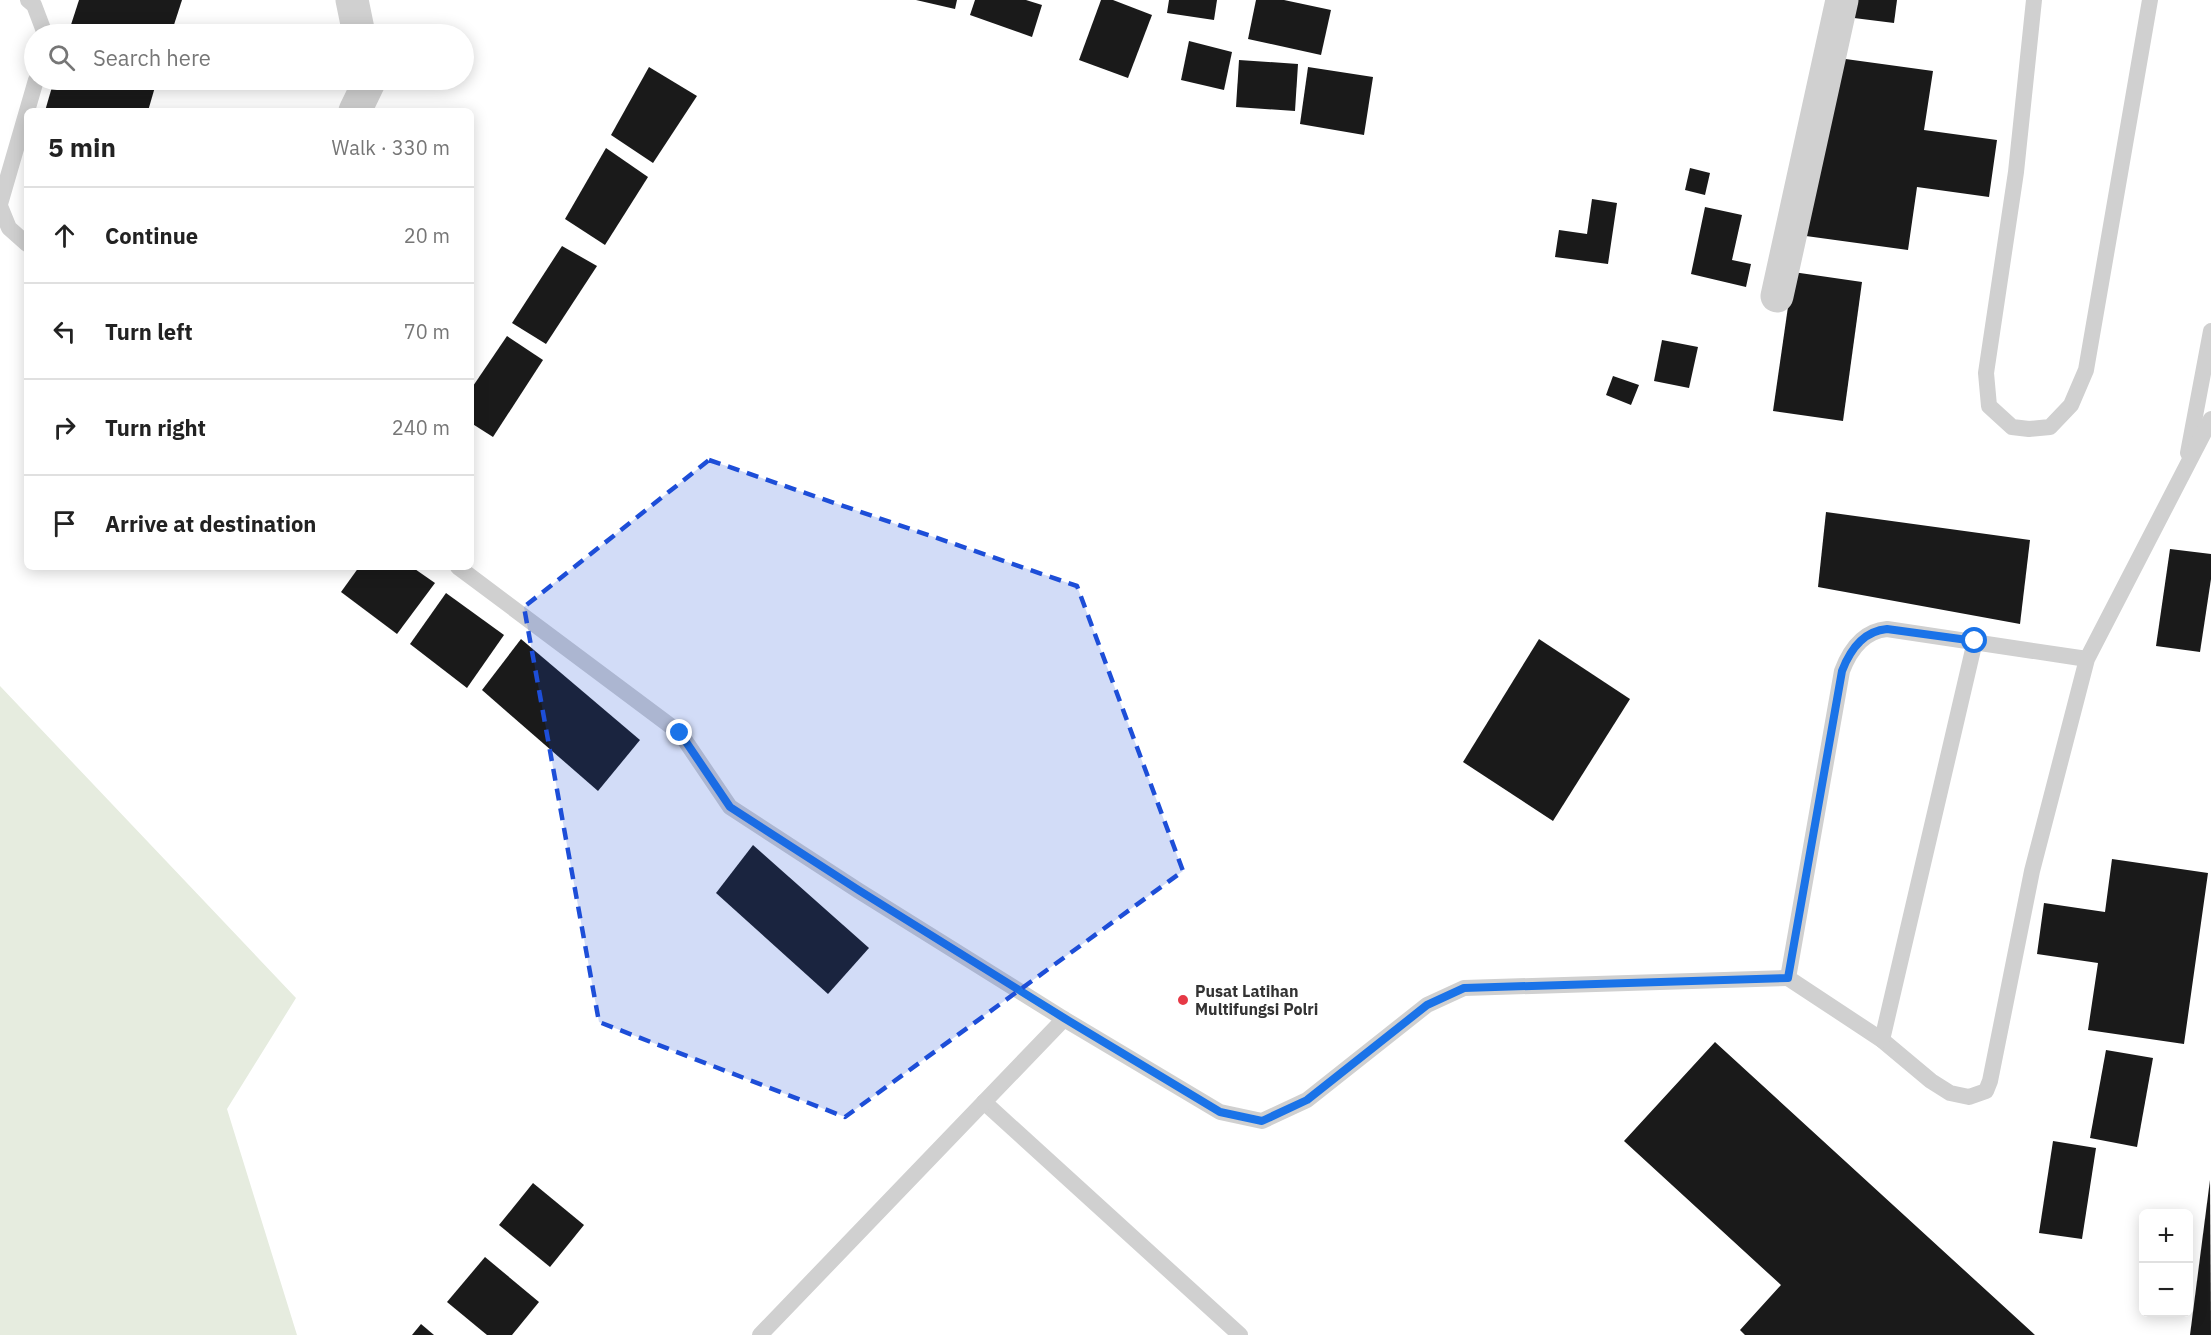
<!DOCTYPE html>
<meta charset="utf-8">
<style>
:root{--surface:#fff;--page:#f2f2f2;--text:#222;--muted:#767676;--line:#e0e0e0}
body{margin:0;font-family:"IBM Plex Sans",sans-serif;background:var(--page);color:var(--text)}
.controls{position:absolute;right:18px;bottom:18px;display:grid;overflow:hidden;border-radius:9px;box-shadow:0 3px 15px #0003}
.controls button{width:54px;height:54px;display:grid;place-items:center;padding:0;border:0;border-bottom:2px solid var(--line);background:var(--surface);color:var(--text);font:30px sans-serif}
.stop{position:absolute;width:18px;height:18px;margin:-14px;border:4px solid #1a73e8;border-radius:50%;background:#fff}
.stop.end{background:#1a73e8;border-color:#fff;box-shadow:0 2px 6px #0008}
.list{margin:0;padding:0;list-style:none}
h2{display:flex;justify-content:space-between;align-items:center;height:78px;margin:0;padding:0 24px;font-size:26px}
h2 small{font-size:20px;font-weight:400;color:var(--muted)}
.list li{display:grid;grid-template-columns:39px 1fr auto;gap:18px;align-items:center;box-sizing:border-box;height:96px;padding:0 24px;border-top:2px solid var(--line)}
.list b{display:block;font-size:22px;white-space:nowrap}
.list em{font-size:20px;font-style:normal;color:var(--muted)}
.icon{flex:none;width:33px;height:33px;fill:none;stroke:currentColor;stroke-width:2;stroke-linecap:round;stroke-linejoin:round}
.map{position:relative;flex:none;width:2211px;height:1335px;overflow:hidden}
.search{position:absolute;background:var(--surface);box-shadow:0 3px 15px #0003;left:24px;top:24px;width:450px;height:66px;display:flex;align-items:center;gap:15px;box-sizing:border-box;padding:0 21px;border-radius:33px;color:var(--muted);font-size:22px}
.panel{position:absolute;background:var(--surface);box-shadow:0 3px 15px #0003;left:24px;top:108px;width:450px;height:462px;border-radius:9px}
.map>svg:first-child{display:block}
</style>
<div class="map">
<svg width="2211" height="1335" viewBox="0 0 2211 1335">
<rect width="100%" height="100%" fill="#fff"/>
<path fill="#e6ecdf" d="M 0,686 L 296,998 L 227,1109 L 297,1335 L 0,1335 Z"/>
<g fill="#1a1a1a">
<path d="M 79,0 L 182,0 L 171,34 L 68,34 Z"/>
<path d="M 916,0 L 957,0 L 955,9 Z"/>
<path d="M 975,0 L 1026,0 L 1042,5 L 1032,37 L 970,15 Z"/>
<path d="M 1101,0 L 1113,0 L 1152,15 L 1128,78 L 1079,60 Z"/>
<path d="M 1169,0 L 1217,0 L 1214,20 L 1167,13 Z"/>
<path d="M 1256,0 L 1284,0 L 1331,10 L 1321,55 L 1248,39 Z"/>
<path d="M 1856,0 L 1897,0 L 1894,23 L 1854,18 Z"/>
<path d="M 1189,41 L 1232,52 L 1224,90 L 1181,80 Z"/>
<path d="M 1831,57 L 1933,71 L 1924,130 L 1997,140 L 1989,197 L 1917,187 L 1908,250 L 1806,236 Z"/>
<path d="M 1239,60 L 1298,64 L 1295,111 L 1236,107 Z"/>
<path d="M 649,67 L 697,96 L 653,163 L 611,135 Z"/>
<path d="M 1308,67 L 1373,77 L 1364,135 L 1300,124 Z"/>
<path d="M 54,80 L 157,80 L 148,111 L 45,111 Z"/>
<path d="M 606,148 L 648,177 L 605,245 L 565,219 Z"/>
<path d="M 1690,168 L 1710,173 L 1705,195 L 1685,190 Z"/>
<path d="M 1592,199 L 1617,203 L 1608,264 L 1555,257 L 1559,230 L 1587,234 Z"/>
<path d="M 1705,207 L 1742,215 L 1732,260 L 1751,264 L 1746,287 L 1691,274 Z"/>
<path d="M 562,246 L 597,266 L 546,344 L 512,323 Z"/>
<path d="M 1793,272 L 1862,282 L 1843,421 L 1773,411 Z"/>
<path d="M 507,336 L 543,360 L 493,437 L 471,423 L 471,389 Z"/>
<path d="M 1662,340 L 1698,347 L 1689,388 L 1654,381 Z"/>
<path d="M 1613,376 L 1639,385 L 1631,405 L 1606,395 Z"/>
<path d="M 1826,512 L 2030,540 L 2020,624 L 1818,587 Z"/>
<path d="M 2170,549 L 2211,554 L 2211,579 L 2200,652 L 2156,646 Z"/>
<path d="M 359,567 L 412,567 L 435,583 L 397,634 L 341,592 Z"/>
<path d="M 446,593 L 504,635 L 467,688 L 410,644 Z"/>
<path d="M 521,639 L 640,740 L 598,791 L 482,690 Z"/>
<path d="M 1539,639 L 1630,699 L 1553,821 L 1463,762 Z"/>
<path d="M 753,845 L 869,948 L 828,994 L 716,893 Z"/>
<path d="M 2112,859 L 2208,873 L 2184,1044 L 2088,1030 L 2098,963 L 2037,954 L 2044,903 L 2105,912 Z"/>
<path d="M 1715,1042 L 2035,1335 L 1745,1335 L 1740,1330 L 1781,1285 L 1624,1141 Z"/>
<path d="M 2106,1050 L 2153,1058 L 2137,1147 L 2090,1138 Z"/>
<path d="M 2053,1141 L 2096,1148 L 2082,1239 L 2039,1233 Z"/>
<path d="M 2210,1180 L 2211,1335 L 2190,1335 Z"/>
<path d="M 533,1183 L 584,1225 L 550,1267 L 499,1225 Z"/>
<path d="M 485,1257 L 539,1302 L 512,1335 L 487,1335 L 447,1302 Z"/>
<path d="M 421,1324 L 434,1335 L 412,1335 Z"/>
</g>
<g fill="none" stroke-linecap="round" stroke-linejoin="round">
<g stroke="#d0d0d0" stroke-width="16">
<path d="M 28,0 L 34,5 L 45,34"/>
<path d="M 2034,0 L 2016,172 L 1986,373 L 1989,406 L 2012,427 L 2029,429 L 2050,427 L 2071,405 L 2086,370 L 2150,0"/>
<path d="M 0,204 L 36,80"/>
<path d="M 0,206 L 9,228 L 27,244"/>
<path d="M 2188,453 L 2211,331"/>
<path d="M 458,567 L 680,733 L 730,807 L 859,891 L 1064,1019 L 1220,1112 L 1262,1121 L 1307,1100 L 1427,1005 L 1464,988 L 1788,978"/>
<path d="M 2087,659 L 1887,629 C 1864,631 1850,650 1842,671 L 1788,978 L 1882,1040 L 1931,1081 L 1950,1093 L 1969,1097 L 1986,1091 L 1990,1081 L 2032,871 L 2087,659 L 2211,419"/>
<path d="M 1882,1040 L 1975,641"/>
<path d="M 984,1102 L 1240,1335"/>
<path d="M 760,1335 L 1064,1019"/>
</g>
<g stroke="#d0d0d0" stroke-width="33">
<path d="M 352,0 L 359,34"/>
<path d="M 355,111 L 369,82 L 369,80"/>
<path d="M 1777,296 L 1842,0"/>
</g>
</g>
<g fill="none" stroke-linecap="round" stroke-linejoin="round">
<path stroke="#1a73e8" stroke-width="8" d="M 680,733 L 730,807 L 860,891 L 1064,1018 L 1220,1112 L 1262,1121 L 1307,1100 L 1427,1005 L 1464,988 L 1788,978 L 1842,671 C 1850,650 1864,631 1887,629 L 1975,641"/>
</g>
<path fill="#1d4ed8" fill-opacity="0.2" stroke="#1d4ed8" stroke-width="4.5" stroke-dasharray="12 8" stroke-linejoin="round" d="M 709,460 L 1077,586 L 1183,871 L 845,1117 L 599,1022 L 524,607 Z"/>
<circle fill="#e63946" stroke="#fff" stroke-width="2" cx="1183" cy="1000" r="6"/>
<g text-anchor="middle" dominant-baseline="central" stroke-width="6" stroke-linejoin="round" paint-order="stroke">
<g font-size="16" font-weight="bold" fill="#333" stroke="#fff" text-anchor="start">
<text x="1195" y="991">Pusat Latihan<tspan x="1195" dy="18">Multifungsi Polri</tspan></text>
</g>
</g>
</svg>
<div class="controls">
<button>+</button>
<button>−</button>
</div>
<div class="stop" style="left:1975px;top:641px"></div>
<div class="stop end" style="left:680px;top:733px"></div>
<div class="search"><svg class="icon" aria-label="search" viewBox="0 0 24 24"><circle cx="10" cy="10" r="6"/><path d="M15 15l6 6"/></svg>Search here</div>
<section class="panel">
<h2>5 min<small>Walk · 330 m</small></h2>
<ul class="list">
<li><svg class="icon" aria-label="ahead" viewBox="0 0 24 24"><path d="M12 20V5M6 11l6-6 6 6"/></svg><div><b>Continue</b></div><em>20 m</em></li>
<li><svg class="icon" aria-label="left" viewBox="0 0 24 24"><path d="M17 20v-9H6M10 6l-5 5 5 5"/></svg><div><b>Turn left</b></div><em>70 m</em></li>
<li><svg class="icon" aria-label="right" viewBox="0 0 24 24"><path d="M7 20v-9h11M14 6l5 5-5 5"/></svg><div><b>Turn right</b></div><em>240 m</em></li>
<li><svg class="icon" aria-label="arrive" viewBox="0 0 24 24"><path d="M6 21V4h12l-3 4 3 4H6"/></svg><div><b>Arrive at destination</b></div></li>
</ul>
</section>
</div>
